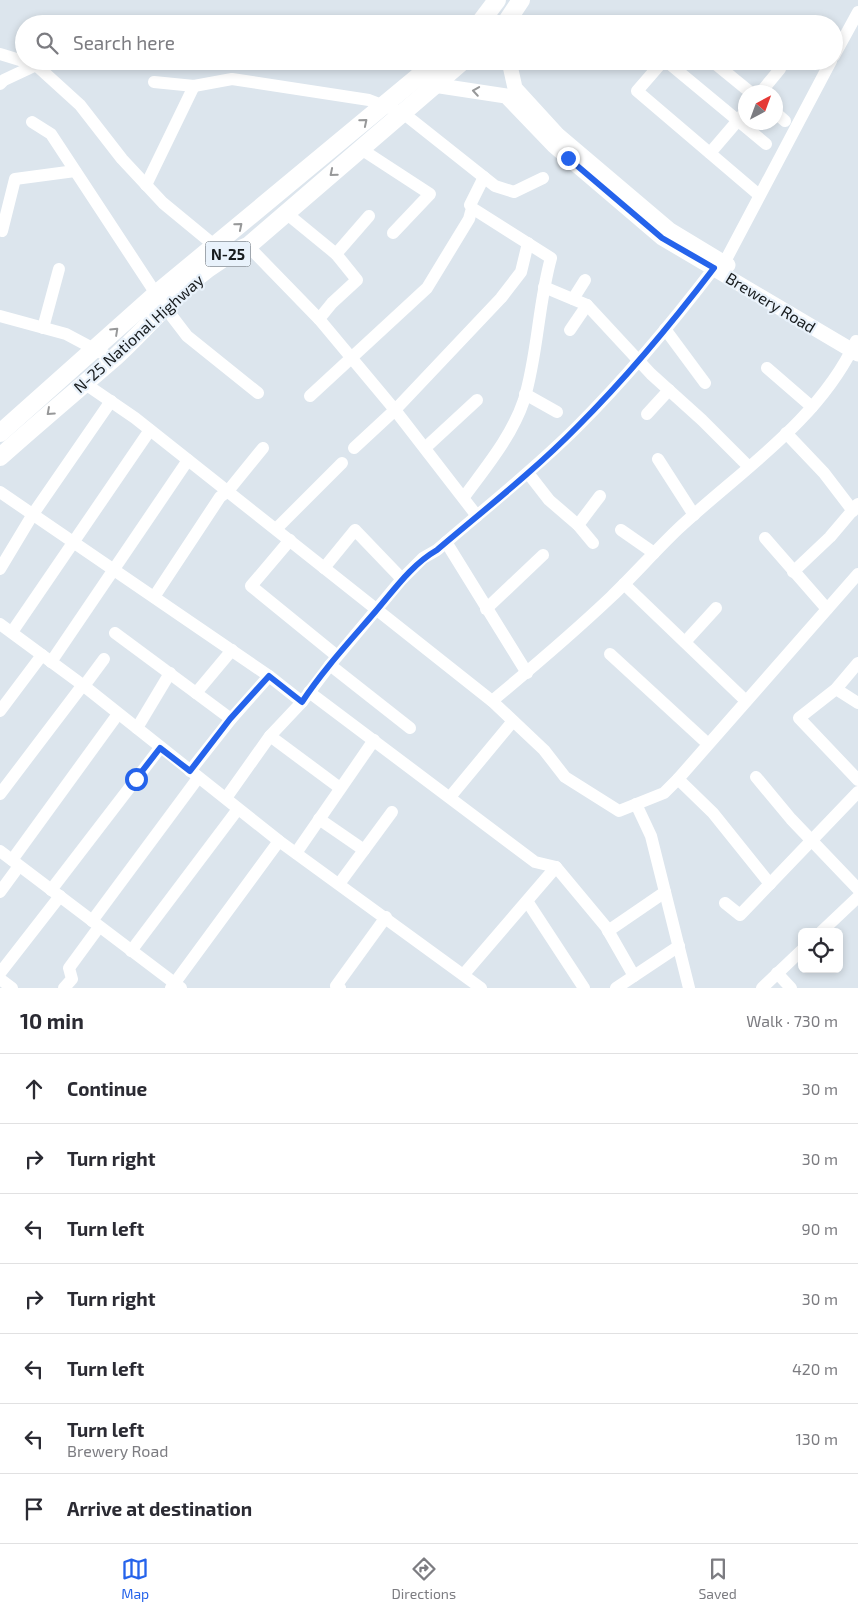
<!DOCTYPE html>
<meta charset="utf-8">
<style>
:root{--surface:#fff;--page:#f7f7f7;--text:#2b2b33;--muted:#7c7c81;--line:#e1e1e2;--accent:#2563eb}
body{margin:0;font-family:"Exo 2",sans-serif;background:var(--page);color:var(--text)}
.controls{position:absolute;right:15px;bottom:15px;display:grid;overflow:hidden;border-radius:8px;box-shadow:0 2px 8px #0003}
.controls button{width:45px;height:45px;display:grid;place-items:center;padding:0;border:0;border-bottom:1px solid var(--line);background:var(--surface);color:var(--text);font:25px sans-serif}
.compass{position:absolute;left:738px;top:85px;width:45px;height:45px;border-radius:50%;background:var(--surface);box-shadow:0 2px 8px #0003;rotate:41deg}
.stop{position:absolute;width:15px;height:15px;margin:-11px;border:4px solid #2563eb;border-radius:50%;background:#fff}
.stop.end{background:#2563eb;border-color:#fff;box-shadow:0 1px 5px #0008}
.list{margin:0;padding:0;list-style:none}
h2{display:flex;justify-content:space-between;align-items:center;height:65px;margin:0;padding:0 20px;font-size:21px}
h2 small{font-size:16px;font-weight:400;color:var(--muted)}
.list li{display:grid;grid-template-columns:32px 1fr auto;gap:15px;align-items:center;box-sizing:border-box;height:70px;padding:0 20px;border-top:1px solid var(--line)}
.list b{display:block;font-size:19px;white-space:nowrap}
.list p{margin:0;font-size:16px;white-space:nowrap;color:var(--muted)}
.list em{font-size:16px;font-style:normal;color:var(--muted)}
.icon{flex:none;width:28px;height:28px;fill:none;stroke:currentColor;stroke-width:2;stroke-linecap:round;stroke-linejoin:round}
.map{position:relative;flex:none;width:858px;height:988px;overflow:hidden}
.search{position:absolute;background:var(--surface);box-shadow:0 2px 8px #0003;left:15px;right:15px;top:15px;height:55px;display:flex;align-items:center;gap:12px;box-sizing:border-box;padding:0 18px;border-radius:28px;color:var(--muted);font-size:19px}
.sheet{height:555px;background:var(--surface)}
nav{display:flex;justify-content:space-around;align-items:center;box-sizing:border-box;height:70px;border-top:1px solid var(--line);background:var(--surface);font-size:14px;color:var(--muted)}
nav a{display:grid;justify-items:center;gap:2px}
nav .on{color:var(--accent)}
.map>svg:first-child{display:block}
</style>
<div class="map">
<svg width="858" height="988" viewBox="0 0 858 988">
<rect width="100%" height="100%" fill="#dce5ed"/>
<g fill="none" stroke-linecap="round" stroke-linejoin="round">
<g stroke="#fff" stroke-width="12">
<path d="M 0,54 L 36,65 L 80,105 L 122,159 L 163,203 L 220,250"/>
<path d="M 834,56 L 858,12"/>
<path d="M 663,61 L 637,91 L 759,195"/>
<path d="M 666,61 L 766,144"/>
<path d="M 712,61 L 750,92"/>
<path d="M 154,82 L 194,86 L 232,79 L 369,100 L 403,113 L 495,186 L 514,192 L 543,178"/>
<path d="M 0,84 L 4,80 L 36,65"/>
<path d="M 761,92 L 780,69"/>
<path d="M 776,113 L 785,121"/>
<path d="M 32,122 L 51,134 L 164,306 L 187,336 L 258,393"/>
<path d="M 361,149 L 430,194 L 393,233"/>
<path d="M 710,153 L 746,111"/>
<path d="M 146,185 L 194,86"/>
<path d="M 286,213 L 336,254 L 357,280 L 332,303 L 319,319"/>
<path d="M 2,231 L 15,179 L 75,171"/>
<path d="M 248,246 L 319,319 L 395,410 L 477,516"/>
<path d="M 336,254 L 369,216"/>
<path d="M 721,269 L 831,61"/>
<path d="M 544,287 L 587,305 L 651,374 L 702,420 L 749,467"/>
<path d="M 573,299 L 585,280"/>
<path d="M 0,316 L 66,334 L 113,359"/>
<path d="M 43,328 L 59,269"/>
<path d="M 665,329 L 705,383"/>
<path d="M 570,330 L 587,305"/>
<path d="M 767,368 L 812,407"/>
<path d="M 84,383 L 135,418 L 492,701 L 544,750 L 565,777 L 619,811 L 664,793 L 678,779 L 858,574"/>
<path d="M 525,394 L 557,412"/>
<path d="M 310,396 L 427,288 L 469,219 L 472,208 L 470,205 L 484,177"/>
<path d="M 647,414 L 669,390"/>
<path d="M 786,433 L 824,473 L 853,511"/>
<path d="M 354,448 L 395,410 L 501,298 L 521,272 L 528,243"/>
<path d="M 425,448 L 477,400"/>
<path d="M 658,459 L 694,515"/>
<path d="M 528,473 L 549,500 L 578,525 L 593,543"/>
<path d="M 0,492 L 269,676 L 302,702"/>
<path d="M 464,497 C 486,467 512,436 524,400 C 538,354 538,304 551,258 L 472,208"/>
<path d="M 578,525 L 600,496"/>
<path d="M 276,529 L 342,463"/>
<path d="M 621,530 L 654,553"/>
<path d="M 765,538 L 827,609"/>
<path d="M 290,540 L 251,586 L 337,656"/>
<path d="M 446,542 L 527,673"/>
<path d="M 324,568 L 355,530 L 402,579"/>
<path d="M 0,569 L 33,514 L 111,401"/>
<path d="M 793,572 L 830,537 L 858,504"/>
<path d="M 624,584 L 746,701"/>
<path d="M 154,597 L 220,497 L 228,491 L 263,448"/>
<path d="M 486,609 L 543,555"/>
<path d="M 0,624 L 84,686 L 279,841 L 481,988"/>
<path d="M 12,632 L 150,430"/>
<path d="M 115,633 L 196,693"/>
<path d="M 685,642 L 716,608"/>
<path d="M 610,654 L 708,744"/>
<path d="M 51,662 L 188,460"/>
<path d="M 858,663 L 836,689 L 799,718 L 858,780"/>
<path d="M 330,665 L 410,728"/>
<path d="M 84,686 L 104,659"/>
<path d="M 836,689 L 858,703"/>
<path d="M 309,692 L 535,862 L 556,867 L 606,927 L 634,976"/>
<path d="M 492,701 C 533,667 573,633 611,597 C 634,575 655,551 678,529 C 740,471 819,421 856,341"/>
<path d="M 0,711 L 42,655"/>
<path d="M 231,719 L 196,693 L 232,650"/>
<path d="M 137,728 L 170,673"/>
<path d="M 270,736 L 340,788"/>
<path d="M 190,771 L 231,719 L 269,676"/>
<path d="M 756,777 L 791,819 L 858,889"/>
<path d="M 678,779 L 713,813 L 770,884"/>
<path d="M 0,794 L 82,686"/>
<path d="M 450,797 L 513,721"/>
<path d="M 226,798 L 270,736 L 302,702 L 330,665 L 402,579 L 423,558 L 437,550 C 484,509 533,471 577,427 C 626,378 672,323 714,268"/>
<path d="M 636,804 L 651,836 L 689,988"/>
<path d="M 319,819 L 364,850"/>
<path d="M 0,851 L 181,988"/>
<path d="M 296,853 L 374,740"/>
<path d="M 12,860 L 118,714"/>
<path d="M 339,884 L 392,812"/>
<path d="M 51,890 L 160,748"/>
<path d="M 0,892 L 19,866"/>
<path d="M 527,901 L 584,988"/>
<path d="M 725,903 L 740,915 L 858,792"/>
<path d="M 92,921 L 198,778"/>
<path d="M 608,931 L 665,892"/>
<path d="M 821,932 L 858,897"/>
<path d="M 131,951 L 238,809"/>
<path d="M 0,973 L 60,896"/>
<path d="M 777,973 L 791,988"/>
<path d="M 464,974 L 556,867"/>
<path d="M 0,979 L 12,988"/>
<path d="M 64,988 L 72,979 L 69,968 L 99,927"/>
<path d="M 171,988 L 279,841"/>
<path d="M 340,988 L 336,986 L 386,917"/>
<path d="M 616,988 L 679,946"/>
<path d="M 762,988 L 802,950"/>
</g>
<g stroke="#fff" stroke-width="15">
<path d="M 509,61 L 515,88 L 558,135 L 670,230 L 728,265"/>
<path d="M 427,84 L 506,96 L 554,146 L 662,238 L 858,354"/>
</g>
<g stroke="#fff" stroke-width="18">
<path d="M 479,24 L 497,0"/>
<path d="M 505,24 L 521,0"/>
<path d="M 0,433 L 156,294 L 437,61"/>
<path d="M 0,457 C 37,424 75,392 112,360 C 156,321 192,268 248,246 L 463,61"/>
</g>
</g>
<defs><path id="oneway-chevron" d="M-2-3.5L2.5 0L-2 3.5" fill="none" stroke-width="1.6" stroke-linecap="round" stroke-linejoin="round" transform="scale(1.25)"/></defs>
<g stroke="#979899">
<use href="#oneway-chevron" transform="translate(476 91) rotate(-171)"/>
<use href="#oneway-chevron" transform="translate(364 122) rotate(-40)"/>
<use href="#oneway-chevron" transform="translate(333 173) rotate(140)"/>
<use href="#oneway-chevron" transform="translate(239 226) rotate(-40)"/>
<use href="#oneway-chevron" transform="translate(115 331) rotate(-43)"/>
<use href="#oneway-chevron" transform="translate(50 412) rotate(138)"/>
</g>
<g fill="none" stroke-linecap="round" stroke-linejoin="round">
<path stroke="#2563eb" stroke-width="6" d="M 136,779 L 160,748 L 190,771 L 230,719 L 269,676 L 302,702 C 323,670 350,641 375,612 C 394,590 411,565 437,550 C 484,510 534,471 577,427 C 626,378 672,323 714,268 L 662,238 L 568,158"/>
</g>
<g text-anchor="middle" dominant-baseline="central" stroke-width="4.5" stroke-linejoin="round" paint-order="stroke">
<rect fill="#e9f2fb" stroke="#565c60" stroke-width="1" x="205.5" y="241.5" width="45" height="25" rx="4"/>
<g font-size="15" font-weight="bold" fill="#171b1d">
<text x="228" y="254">N-25</text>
</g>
<g font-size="16" fill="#171b1d" stroke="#e9f2fb">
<text transform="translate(771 302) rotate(31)">Brewery Road</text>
<text transform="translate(138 333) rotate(-42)">N-25 National Highway</text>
</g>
</g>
</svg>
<div class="controls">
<button><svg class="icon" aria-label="locate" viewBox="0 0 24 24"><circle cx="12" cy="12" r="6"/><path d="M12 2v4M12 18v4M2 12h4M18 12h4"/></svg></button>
</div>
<svg class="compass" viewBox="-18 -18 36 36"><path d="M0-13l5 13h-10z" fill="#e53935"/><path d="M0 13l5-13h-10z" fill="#7c7c81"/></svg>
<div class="stop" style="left:136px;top:779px"></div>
<div class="stop end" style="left:568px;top:158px"></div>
<div class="search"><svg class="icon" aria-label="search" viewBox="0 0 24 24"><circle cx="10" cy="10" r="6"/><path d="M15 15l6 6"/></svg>Search here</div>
</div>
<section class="sheet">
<h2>10 min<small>Walk · 730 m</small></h2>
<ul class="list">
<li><svg class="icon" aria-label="ahead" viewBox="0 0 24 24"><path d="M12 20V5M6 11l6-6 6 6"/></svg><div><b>Continue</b></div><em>30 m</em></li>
<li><svg class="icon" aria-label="right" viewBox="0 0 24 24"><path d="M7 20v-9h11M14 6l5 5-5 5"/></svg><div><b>Turn right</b></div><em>30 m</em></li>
<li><svg class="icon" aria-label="left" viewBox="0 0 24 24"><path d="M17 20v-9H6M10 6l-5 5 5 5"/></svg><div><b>Turn left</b></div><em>90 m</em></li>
<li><svg class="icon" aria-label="right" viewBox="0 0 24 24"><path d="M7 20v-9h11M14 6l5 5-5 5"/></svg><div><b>Turn right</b></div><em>30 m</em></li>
<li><svg class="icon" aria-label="left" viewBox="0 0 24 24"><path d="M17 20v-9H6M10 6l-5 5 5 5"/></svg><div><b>Turn left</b></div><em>420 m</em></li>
<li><svg class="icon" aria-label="left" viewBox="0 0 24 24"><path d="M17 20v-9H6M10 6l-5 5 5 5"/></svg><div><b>Turn left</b><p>Brewery Road</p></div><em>130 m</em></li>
<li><svg class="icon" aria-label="arrive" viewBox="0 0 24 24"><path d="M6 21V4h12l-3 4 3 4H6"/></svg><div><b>Arrive at destination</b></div></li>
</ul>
</section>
<nav>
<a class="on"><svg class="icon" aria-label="map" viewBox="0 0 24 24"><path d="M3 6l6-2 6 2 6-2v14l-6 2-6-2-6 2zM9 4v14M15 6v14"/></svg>Map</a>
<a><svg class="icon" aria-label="directions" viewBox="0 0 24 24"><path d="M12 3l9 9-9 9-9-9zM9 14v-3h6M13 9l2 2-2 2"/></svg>Directions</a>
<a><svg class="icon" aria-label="saved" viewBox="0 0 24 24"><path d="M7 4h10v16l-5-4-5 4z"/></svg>Saved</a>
</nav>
